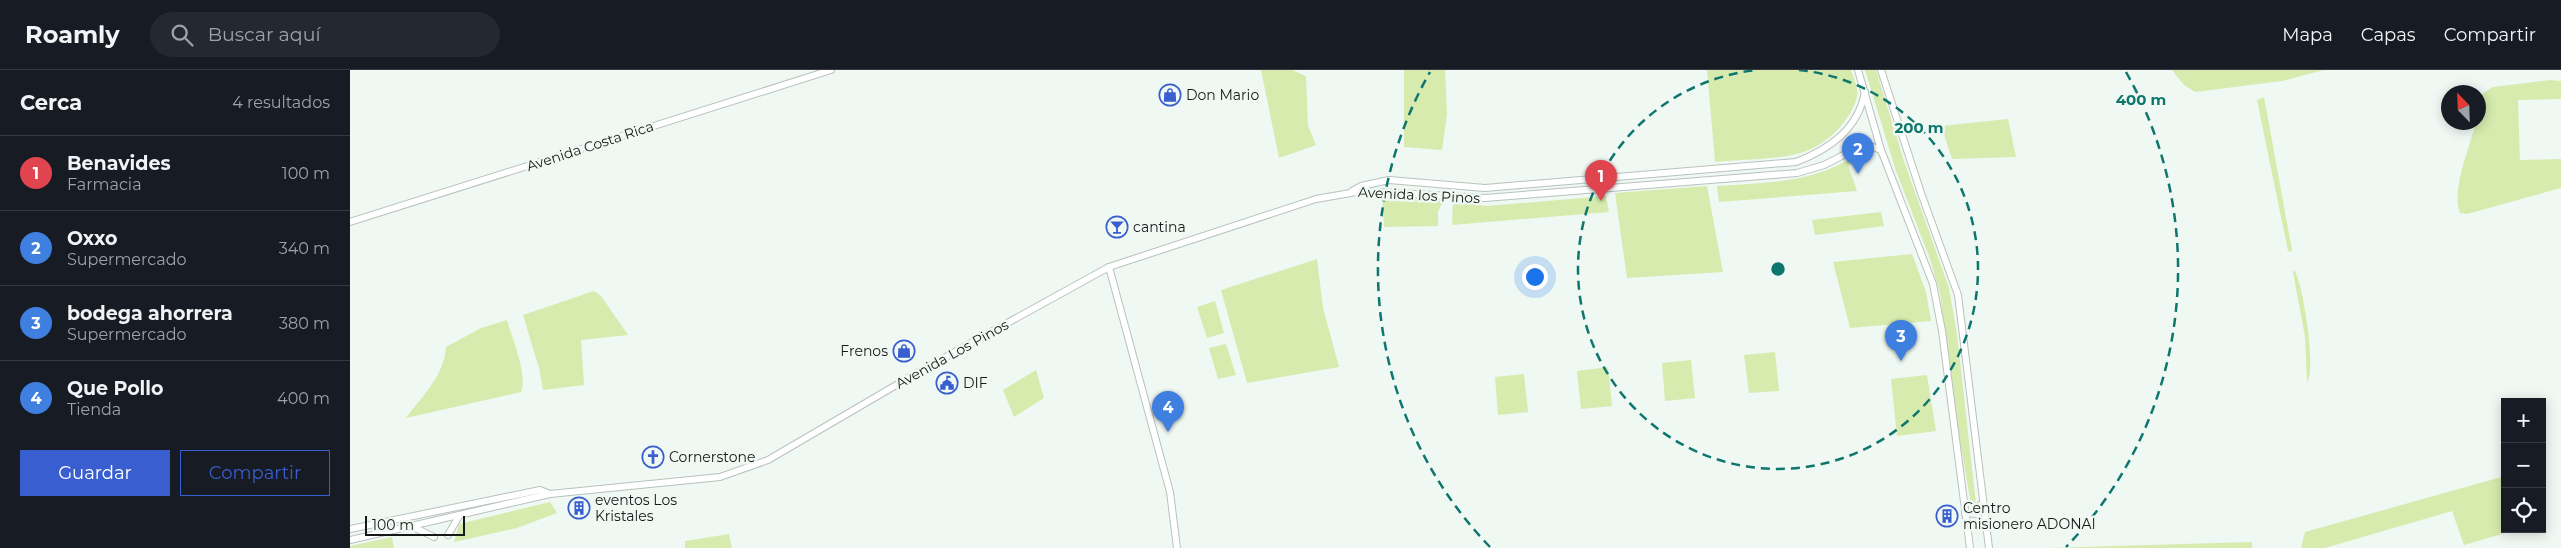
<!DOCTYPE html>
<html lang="es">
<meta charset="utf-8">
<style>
:root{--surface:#171b24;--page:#242831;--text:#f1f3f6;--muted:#9ea1a6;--line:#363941;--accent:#395ecf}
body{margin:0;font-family:Montserrat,sans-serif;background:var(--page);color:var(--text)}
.controls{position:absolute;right:15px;bottom:15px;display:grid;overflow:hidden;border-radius:0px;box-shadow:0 2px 12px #0003}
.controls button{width:45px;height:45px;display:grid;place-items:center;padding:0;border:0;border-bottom:1px solid var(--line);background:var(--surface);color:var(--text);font:25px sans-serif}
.compass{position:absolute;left:2091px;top:15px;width:45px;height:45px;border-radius:50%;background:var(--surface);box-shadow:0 2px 12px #0003;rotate:337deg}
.scale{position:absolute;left:15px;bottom:12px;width:100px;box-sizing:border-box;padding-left:5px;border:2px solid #161917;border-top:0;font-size:14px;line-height:18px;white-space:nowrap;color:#161917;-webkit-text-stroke:4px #eff8f3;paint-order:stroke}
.you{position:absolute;left:1184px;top:206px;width:18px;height:18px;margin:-12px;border:4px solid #fff;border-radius:50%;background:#1a73e8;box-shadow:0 0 0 8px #1a73e833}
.badge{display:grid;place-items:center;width:32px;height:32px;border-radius:50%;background:var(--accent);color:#fff;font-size:16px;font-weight:700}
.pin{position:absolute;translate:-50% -41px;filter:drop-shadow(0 1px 2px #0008)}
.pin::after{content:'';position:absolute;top:26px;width:18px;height:15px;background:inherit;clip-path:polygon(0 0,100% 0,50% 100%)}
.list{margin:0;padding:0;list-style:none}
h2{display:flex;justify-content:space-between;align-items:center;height:65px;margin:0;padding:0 20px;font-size:21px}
h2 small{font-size:16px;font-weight:400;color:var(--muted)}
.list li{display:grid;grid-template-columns:32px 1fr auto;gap:15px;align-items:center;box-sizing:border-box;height:75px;padding:0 20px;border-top:1px solid var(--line)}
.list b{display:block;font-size:19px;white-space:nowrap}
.list p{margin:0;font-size:16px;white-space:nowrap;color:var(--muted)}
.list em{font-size:16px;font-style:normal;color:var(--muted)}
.actions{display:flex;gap:10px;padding:15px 20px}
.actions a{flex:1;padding:11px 0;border:1px solid var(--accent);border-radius:0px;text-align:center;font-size:18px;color:var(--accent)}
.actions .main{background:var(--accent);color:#fff}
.icon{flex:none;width:28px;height:28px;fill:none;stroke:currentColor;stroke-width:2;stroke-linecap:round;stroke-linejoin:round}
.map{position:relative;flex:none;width:2211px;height:478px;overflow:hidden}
header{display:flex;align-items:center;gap:30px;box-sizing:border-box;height:70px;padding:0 25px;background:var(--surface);border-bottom:1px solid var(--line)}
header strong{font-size:24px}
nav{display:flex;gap:28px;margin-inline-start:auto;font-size:18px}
.search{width:350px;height:45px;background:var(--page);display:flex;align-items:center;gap:12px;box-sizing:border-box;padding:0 18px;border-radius:28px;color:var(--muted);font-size:19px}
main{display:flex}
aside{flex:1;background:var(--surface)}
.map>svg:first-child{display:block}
</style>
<header>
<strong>Roamly</strong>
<div class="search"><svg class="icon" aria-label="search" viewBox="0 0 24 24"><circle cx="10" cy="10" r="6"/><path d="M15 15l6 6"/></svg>Buscar aquí</div>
<nav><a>Mapa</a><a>Capas</a><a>Compartir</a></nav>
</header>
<main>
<aside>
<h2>Cerca<small>4 resultados</small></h2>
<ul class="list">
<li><span class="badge" style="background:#e0444e">1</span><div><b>Benavides</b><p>Farmacia</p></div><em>100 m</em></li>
<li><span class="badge" style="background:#3f7fe0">2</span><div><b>Oxxo</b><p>Supermercado</p></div><em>340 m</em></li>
<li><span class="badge" style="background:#3f7fe0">3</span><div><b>bodega ahorrera</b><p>Supermercado</p></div><em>380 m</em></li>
<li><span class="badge" style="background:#3f7fe0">4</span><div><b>Que Pollo</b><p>Tienda</p></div><em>400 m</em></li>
</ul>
<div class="actions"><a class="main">Guardar</a><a>Compartir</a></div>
</aside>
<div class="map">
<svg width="2211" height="478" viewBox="0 0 2211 478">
<rect width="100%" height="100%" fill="#eff8f3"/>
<g fill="#d7ebae">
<path d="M 911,0 L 942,0 L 956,6 L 958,56 L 966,75 L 929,88 Z"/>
<path d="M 1054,0 L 1095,0 L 1097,44 L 1092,80 L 1054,77 Z"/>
<path d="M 1357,0 L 1501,0 C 1503,7 1509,19 1507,26 C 1502,51 1474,77 1450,83 C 1426,90 1390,89 1365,92 Z"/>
<path d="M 1515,0 L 1526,0 L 1554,91 L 1599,218 L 1607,264 L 1626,434 L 1621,435 L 1600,312 L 1590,223 L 1580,189 L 1546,101 Z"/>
<path d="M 1822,0 L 1974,0 L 1932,11 L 1845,22 L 1834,15 Z"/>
<path d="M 2200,10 L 2211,11 L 2211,29 L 2168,30 L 2170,90 L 2211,89 L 2211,118 L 2117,144 L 2110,143 C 2101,121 2120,75 2126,53 L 2128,52 L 2132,24 L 2143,17 Z"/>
<path d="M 1914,27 L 1942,180 L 1941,182 L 1938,181 L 1908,35 L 1907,30 Z"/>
<path d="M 1658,49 L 1666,87 L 1602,89 L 1591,56 Z"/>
<path d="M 1508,84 L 1516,87 L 1498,95 L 1507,121 L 1369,132 L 1367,116 C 1419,112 1463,114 1508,84 Z"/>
<path d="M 1357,116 L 1373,202 L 1277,208 L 1265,123 Z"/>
<path d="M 1032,123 L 1093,131 L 1088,142 L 1088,156 L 1034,157 Z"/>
<path d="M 1256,126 L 1259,142 L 1102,155 L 1103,132 L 1137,136 Z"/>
<path d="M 1531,142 L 1534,156 L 1465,165 L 1462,150 Z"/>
<path d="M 1562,184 L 1576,222 L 1581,251 L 1500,258 L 1483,192 Z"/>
<path d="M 967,189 L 973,238 L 989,297 L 897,313 L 871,220 Z"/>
<path d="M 1944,200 C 1953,211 1967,303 1957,312 L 1955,267 L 1943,202 Z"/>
<path d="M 244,221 L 251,226 L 278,265 L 231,270 L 234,315 L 193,320 L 189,298 L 173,245 Z"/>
<path d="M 865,231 L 874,263 L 857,268 L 847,237 Z"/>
<path d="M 157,250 C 162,268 178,305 171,322 L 56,348 C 73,325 94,306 96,277 L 131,258 Z"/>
<path d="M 876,274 L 886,305 L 868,309 L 859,278 Z"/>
<path d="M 1425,282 L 1429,321 L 1399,323 L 1394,285 Z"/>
<path d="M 1341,290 L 1345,328 L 1315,331 L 1312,293 Z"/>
<path d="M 1258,297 L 1262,336 L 1231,339 L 1227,301 Z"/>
<path d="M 686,300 L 694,328 L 664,347 L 653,320 Z"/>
<path d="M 1174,304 L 1178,342 L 1148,345 L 1145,307 Z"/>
<path d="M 1577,305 L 1586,361 L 1547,366 L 1541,309 Z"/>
<path d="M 2155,406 L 2155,459 L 2159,459 L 2159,462 L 2114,475 L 2102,441 L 1975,478 L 1951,478 L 1955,462 Z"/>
<path d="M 200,432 L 207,443 L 167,458 L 104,472 L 109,454 Z"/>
<path d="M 379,464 L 382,478 L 335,478 L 335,471 Z"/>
<path d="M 42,467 L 44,478 L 0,478 L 0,476 Z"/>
<path d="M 1902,472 L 1902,478 L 1697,478 Z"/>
</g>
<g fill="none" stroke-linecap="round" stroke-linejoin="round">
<g stroke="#b9c2bd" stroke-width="8">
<g id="minor">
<path d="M 1508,0 L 1531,80 L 1583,214 L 1592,261 L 1620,478"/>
<path d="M 1531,0 L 1571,123 L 1608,225 L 1639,478"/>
<path d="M 1002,121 L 1011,116 L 1039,110 L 1135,118 L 1446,92 C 1480,79 1508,59 1515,22"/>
<path d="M 0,152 L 481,0"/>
<path d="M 759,197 L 820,422 L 827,478"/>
<path d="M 1615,443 L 1628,444 L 1631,441 L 1630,435"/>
<path d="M 63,457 L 84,467"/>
<path d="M 0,459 L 190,420 L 200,424"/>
<path d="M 98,465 L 109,446"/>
<path d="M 0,470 L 200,424 L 370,407 L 418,390 L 572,300 L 759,197 L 966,129 L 1012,121 L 1135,128 L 1360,110 L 1447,103 L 1474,95 L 1511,76 L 1520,76 L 1531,80"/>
</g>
</g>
<use href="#minor" stroke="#fff" stroke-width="6"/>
</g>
<g fill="none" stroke="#0f766e" stroke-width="2.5" stroke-dasharray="9 6">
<path d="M1449 0A200 200 0 1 1 1407 0"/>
<path d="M1140 477A400 400 0 0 1 1080 2M1776 2A400 400 0 0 1 1716 477"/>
</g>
<defs>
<g id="shop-ring" transform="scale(1.125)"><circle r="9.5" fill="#eff8f3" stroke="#395ecf" stroke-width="1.5"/><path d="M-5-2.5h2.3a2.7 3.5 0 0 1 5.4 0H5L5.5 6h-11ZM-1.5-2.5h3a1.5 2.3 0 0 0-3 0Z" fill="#395ecf"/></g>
<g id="bar-ring" transform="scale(1.125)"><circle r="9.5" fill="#eff8f3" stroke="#395ecf" stroke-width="1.5"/><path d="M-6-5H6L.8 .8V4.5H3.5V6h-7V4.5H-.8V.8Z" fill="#395ecf"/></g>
<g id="civic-ring" transform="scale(1.125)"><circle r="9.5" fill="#eff8f3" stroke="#395ecf" stroke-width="1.5"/><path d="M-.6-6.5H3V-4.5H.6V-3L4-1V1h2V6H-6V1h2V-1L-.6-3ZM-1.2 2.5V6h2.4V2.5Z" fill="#395ecf"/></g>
<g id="church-ring" transform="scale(1.125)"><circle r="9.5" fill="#eff8f3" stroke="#395ecf" stroke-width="1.5"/><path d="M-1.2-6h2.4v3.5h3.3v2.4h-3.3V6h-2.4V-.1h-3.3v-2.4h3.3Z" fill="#395ecf"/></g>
<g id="building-ring" transform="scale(1.125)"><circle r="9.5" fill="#eff8f3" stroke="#395ecf" stroke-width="1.5"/><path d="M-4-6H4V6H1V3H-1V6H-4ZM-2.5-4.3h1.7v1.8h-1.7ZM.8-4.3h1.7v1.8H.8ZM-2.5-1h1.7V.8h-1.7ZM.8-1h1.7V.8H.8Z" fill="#395ecf"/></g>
</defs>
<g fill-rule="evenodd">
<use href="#shop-ring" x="820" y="25"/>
<use href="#bar-ring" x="767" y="157"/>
<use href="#shop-ring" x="554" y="281"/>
<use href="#civic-ring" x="597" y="313"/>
<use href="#church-ring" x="303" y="387"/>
<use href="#building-ring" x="229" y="438"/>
<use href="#building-ring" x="1597" y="446"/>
</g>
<g text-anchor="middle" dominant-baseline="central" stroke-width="5" stroke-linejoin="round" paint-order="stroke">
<g font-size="14" fill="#161917" stroke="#eff8f3" text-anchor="start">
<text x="836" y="25">Don Mario</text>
<text x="783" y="157">cantina</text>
<text x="538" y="281" text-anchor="end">Frenos</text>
<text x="613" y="313">DIF</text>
<text x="319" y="387">Cornerstone</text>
<text x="245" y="430">eventos Los<tspan x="245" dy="16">Kristales</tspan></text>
<text x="1613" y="438">Centro<tspan x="1613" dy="16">misionero ADONAI</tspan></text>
</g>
<g font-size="14" fill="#161917" stroke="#eff8f3">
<text transform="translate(240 76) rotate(-18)">Avenida Costa Rica</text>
<text transform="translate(1069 125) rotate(3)">Avenida los Pinos</text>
<text transform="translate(602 284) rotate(-29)">Avenida Los Pinos</text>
</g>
</g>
<circle cx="1428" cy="199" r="8" fill="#0f766e" stroke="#eff8f3" stroke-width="2.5"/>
<g font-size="15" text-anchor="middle" font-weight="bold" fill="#0f766e" stroke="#eff8f3" stroke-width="5" stroke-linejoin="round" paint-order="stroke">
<text x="1791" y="35">400 m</text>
<text x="1569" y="63">200 m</text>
</g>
</svg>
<div class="controls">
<button>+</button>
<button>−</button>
<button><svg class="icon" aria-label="locate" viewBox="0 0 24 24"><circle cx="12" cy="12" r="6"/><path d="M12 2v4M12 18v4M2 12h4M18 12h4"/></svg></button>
</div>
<svg class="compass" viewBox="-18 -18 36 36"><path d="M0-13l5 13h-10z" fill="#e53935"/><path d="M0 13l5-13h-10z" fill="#9ea1a6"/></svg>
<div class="scale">100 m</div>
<div class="you"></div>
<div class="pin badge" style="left:1251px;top:131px;background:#e0444e">1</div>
<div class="pin badge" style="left:1508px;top:104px;background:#3f7fe0">2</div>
<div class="pin badge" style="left:1551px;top:291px;background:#3f7fe0">3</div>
<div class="pin badge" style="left:818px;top:362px;background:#3f7fe0">4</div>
</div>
</main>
